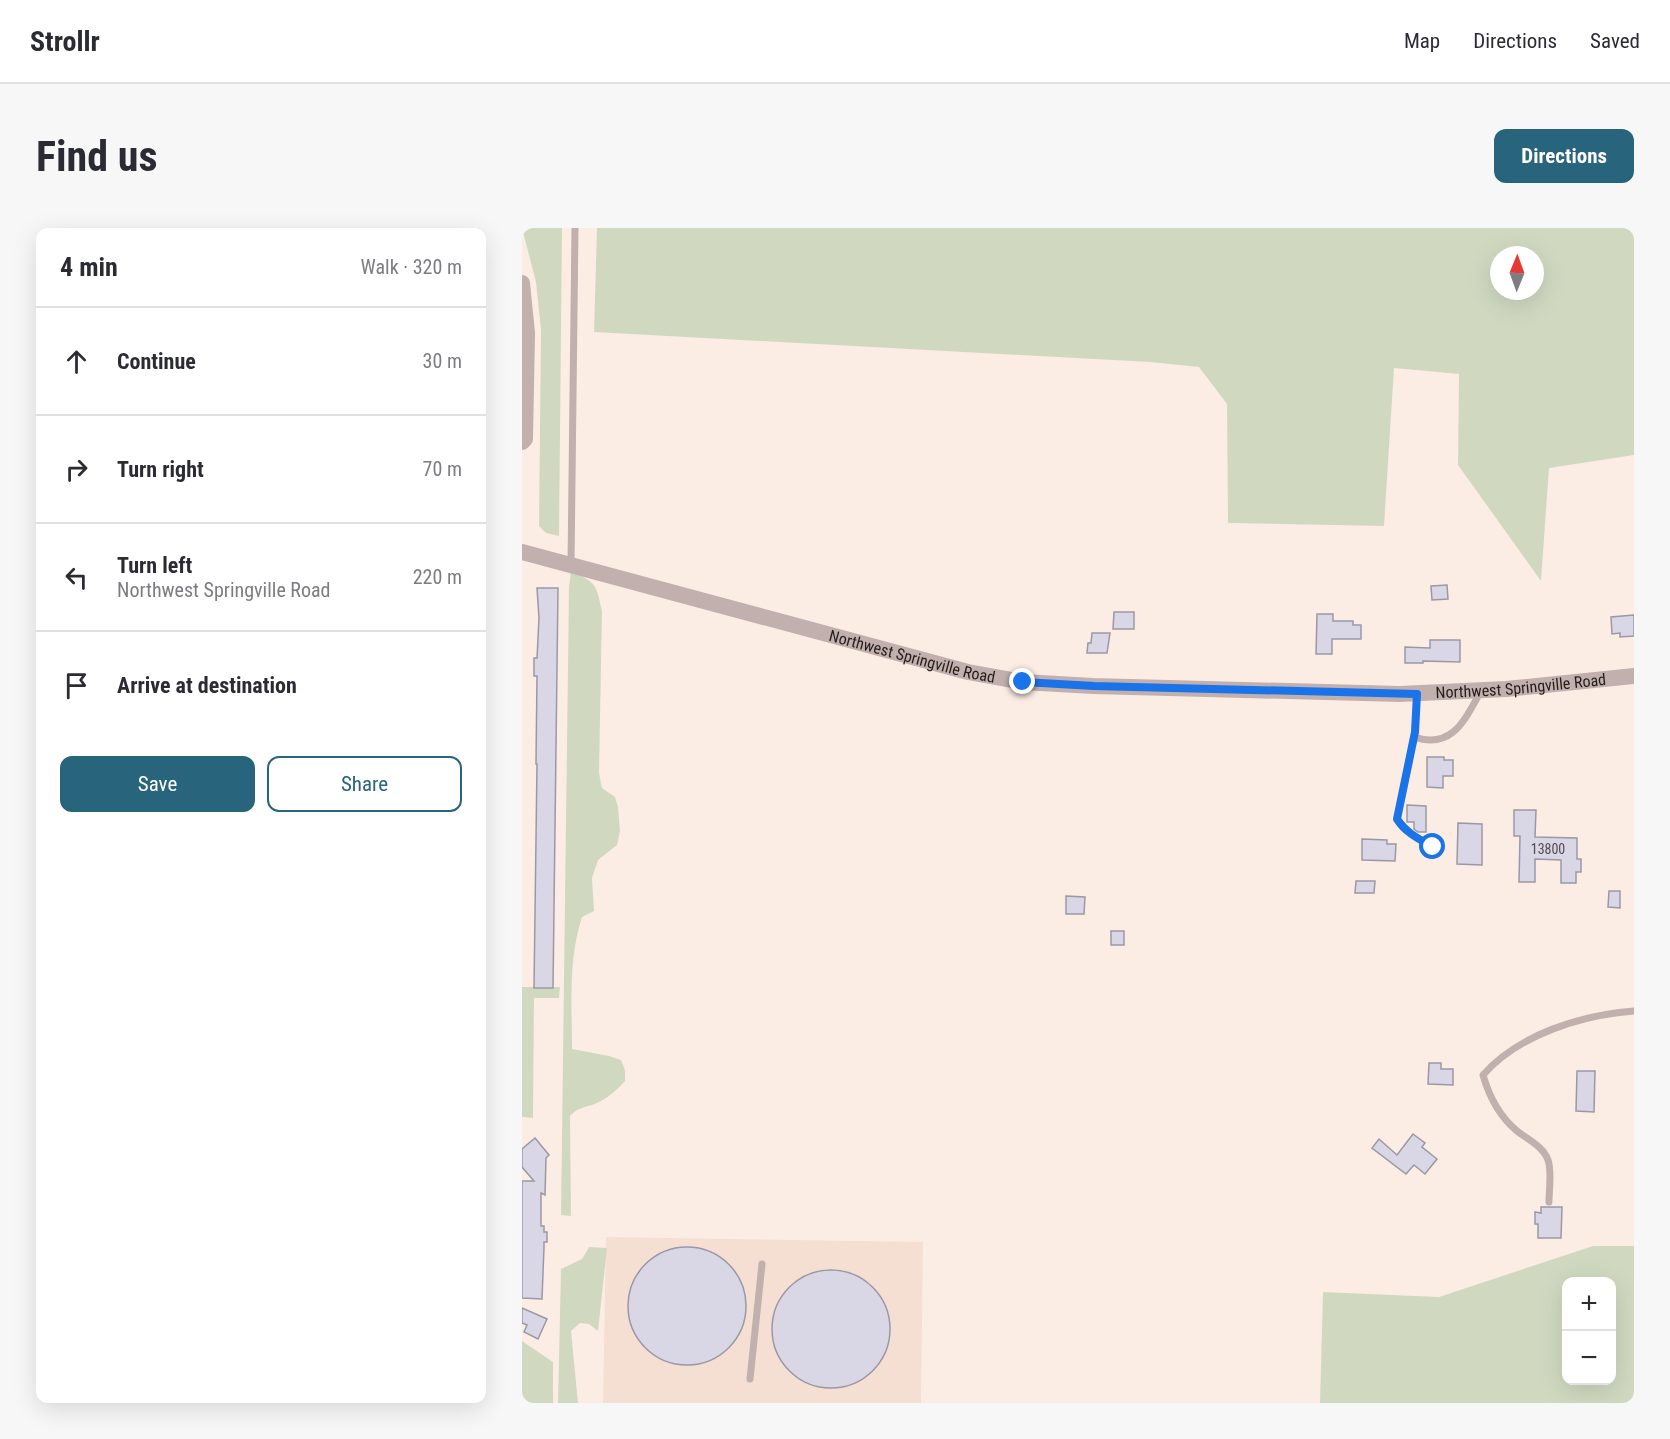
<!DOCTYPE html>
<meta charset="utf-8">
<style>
:root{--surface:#fff;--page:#f7f7f7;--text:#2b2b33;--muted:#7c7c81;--line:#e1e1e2;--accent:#28647c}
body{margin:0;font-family:"Roboto Condensed",sans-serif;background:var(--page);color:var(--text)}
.controls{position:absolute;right:18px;bottom:18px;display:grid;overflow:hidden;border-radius:12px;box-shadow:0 6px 24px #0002}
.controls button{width:54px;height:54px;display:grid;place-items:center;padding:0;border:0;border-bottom:2px solid var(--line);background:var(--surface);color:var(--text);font:30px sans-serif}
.compass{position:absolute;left:968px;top:18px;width:54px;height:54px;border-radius:50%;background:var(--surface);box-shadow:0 6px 24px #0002;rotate:1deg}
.stop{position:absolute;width:18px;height:18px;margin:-14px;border:4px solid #1a73e8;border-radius:50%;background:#fff}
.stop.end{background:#1a73e8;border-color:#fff;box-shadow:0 2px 6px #0008}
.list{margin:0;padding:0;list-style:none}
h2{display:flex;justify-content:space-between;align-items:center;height:78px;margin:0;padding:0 24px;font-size:26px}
h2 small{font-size:20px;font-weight:400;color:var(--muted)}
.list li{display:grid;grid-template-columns:39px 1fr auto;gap:18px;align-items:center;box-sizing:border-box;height:108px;padding:0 24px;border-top:2px solid var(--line)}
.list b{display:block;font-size:22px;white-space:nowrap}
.list p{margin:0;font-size:20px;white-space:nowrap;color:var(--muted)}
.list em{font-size:20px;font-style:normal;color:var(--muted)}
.actions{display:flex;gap:12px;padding:18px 24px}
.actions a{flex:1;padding:14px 0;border:2px solid var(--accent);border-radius:12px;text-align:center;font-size:21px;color:var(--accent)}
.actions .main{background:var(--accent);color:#fff}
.icon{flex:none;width:33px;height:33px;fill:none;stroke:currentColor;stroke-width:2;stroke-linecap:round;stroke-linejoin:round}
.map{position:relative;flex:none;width:1112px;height:1175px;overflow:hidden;border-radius:12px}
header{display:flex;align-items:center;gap:36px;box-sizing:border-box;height:84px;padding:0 30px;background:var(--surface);border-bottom:2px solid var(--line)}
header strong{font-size:28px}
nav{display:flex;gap:33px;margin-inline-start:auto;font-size:21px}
.intro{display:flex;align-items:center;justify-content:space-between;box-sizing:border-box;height:144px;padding:0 36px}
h1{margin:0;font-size:42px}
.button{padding:15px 27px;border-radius:12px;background:var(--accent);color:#fff;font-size:21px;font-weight:700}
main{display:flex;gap:36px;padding:0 36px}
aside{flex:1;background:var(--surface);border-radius:12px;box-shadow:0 6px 24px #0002}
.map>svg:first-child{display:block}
</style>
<header>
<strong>Strollr</strong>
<nav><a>Map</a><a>Directions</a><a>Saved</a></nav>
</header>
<div class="intro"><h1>Find us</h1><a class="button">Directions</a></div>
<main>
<aside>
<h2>4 min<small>Walk · 320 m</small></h2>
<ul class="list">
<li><svg class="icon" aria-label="ahead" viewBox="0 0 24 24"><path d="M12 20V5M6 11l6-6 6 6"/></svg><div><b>Continue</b></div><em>30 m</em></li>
<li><svg class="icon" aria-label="right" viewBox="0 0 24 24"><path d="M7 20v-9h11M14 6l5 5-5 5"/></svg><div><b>Turn right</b></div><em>70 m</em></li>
<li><svg class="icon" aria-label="left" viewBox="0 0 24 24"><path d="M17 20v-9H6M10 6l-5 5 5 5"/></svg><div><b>Turn left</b><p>Northwest Springville Road</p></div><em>220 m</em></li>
<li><svg class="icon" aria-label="arrive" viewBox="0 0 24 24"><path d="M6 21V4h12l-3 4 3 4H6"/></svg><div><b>Arrive at destination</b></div></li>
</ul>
<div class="actions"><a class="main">Save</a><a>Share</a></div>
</aside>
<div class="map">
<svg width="1112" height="1175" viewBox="0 0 1112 1175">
<rect width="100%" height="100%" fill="#fcede4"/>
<path fill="#f5dfd2" d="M 84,1009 L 401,1014 L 399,1175 L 81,1175 Z"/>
<g fill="#d0d9c0" fill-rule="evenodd">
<path d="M 0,0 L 40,0 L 37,308 L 24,305 L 17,298 L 19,102 L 14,54 Z"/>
<path d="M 75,0 L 1112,0 L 1112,227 L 1027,240 L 1019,353 L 936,237 L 937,146 L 872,140 L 862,298 L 706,295 L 705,176 L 677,139 L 628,134 L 72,104 ZM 977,27 L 1013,27 L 1013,63 L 977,63 Z"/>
<path d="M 49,344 C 75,354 74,357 80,383 L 77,545 L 80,560 L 93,569 L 96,579 L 98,603 L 95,617 L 76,632 L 70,650 L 72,683 L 60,689 C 46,732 50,777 50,821 L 87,828 L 99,832 L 103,842 L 103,853 C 93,864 84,872 70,877 C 60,880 56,880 48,888 L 49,988 L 39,987 L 47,358 Z"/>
<path d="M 0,759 L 38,759 L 37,770 L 12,770 L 11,890 L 0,889 Z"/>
<path d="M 1071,1018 L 1112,1018 L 1112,1175 L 798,1175 L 801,1064 L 917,1069 ZM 1044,1054 L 1090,1054 L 1090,1152 L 1044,1152 Z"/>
<path d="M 67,1019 L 85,1020 L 76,1103 L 67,1096 L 58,1095 L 49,1103 L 56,1175 L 36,1175 L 39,1041 L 60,1031 Z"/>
<path d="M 0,1113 L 31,1134 L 31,1175 L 0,1175 Z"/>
</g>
<g fill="#d9d6e5" stroke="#9b98a6" stroke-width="1.5">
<path d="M 925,357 L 926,371 L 910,372 L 909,358 Z"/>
<path d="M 15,360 L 36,360 L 31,760 L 12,760 L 15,536 L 14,536 L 15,448 L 12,448 L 12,430 L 15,430 L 17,390 Z"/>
<path d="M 592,384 L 612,384 L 612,401 L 591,401 Z"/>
<path d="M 795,386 L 811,386 L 811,393 L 831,393 L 831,397 L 839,397 L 839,411 L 810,411 L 810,426 L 794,426 Z"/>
<path d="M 1112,387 L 1112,408 L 1098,409 L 1098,405 L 1090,406 L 1089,389 Z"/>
<path d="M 570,405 L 588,405 L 585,425 L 565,425 L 566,415 L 569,415 Z"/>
<path d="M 908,412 L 938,412 L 938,434 L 901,433 L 901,435 L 883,435 L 883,419 L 908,420 Z"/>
<path d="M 905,529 L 922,529 L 922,532 L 931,532 L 931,548 L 921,548 L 921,560 L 905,559 Z"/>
<path d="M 885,577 L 904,578 L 904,604 L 896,604 L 892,601 L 892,594 L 885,594 Z"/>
<path d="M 992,582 L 1014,582 L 1013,609 L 1055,610 L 1055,631 L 1059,631 L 1059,644 L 1054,644 L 1054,655 L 1039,655 L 1039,632 L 1013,631 L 1013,654 L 997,654 L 998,608 L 992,608 Z"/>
<path d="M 936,595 L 960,596 L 960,637 L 935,636 Z"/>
<path d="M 840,611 L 865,612 L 865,616 L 874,616 L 873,633 L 840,632 Z"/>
<path d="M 834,653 L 853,653 L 852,665 L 833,665 Z"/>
<path d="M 1087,663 L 1098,663 L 1098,680 L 1086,679 Z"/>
<path d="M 544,668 L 563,669 L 562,686 L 544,686 Z"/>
<rect x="589" y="703" width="13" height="14"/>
<path d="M 907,835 L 919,835 L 919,841 L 931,841 L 931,857 L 906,856 Z"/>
<path d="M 1055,843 L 1073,843 L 1072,884 L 1054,883 Z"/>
<path d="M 891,906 L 903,915 L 900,919 L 915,931 L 903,946 L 892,937 L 884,946 L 850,920 L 857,911 L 875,927 Z"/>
<path d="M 13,910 L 27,927 L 24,930 L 23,967 L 19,965 L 19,998 L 22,998 L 22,1004 L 25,1004 L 25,1014 L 22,1014 L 22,1019 L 20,1071 L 0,1070 L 0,953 L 12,953 L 0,939 L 0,921 Z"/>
<path d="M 1019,979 L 1040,979 L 1039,1010 L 1016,1010 L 1016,996 L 1013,996 L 1013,984 L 1019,985 Z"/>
<circle cx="165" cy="1078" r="59"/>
<circle cx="309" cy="1101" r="59"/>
<path d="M 0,1080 L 25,1091 L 16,1111 L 2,1104 L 5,1097 L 0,1095 Z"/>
</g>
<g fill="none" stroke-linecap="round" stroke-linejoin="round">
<g stroke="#c1b0ae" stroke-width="7">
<path d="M 49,336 L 53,0"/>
<path d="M 895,466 L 893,504 L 875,591 C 884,605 897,611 911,619"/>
<path d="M 892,509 C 931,522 943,491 959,463"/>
<path d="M 1027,974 C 1027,962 1030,943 1026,932 C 1021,918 1005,911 995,903 C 977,888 967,868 961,847 C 997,806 1060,787 1112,783"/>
<path d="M 228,1151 L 240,1036"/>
</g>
<g stroke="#c1b0ae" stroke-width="16">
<path d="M 0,55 L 5,105 L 3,211 L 0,214"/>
<path id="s1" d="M 0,324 L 446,444 L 501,454 L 571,458 L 878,466 L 984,461 L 1112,448"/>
</g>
</g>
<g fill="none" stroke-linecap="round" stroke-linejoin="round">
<path stroke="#1a73e8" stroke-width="8" d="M 501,454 L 572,458 L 895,466 L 893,504 L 875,591 C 884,605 897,611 911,619"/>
</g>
<g text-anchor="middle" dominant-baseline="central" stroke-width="4.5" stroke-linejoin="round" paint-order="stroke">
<g font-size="14" fill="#504b4d">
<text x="1026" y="621">13800</text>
</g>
<g font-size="16" fill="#231d1a" stroke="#fcede4">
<text stroke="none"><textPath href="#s1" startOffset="404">Northwest Springville Road</textPath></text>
<text stroke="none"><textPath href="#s1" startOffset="1016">Northwest Springville Road</textPath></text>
</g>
</g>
</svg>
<div class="controls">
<button>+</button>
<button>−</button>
</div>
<svg class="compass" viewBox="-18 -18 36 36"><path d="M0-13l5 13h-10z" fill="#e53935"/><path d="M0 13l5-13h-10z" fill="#7c7c81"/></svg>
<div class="stop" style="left:911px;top:619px"></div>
<div class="stop end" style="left:501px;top:454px"></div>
</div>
</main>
